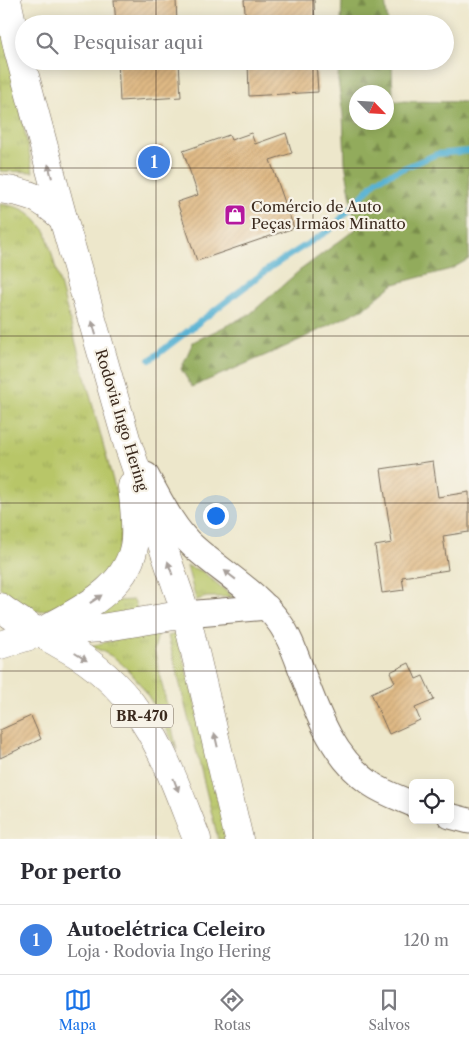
<!DOCTYPE html>
<html lang="pt">
<meta charset="utf-8">
<style>
:root{--surface:#fff;--page:#f7f7f7;--text:#2b2b33;--muted:#7c7c81;--line:#e1e1e2;--accent:#1a73e8}
body{margin:0;font-family:"Libre Caslon Text",serif;background:var(--page);color:var(--text)}
.controls{position:absolute;right:15px;bottom:15px;display:grid;overflow:hidden;border-radius:8px;box-shadow:0 2px 12px #0003}
.controls button{width:45px;height:45px;display:grid;place-items:center;padding:0;border:0;border-bottom:1px solid var(--line);background:var(--surface);color:var(--text);font:25px sans-serif}
.compass{position:absolute;left:349px;top:85px;width:45px;height:45px;border-radius:50%;background:var(--surface);box-shadow:0 2px 12px #0003;rotate:115deg}
.you{position:absolute;left:215px;top:515px;width:18px;height:18px;margin:-12px;border:4px solid #fff;border-radius:50%;background:#1a73e8;box-shadow:0 0 0 8px #1a73e833}
.badge{display:grid;place-items:center;width:32px;height:32px;border-radius:50%;background:var(--accent);color:#fff;font-size:16px;font-weight:700}
.pin{position:absolute;translate:-50% -50%;border:2px solid #fff;box-shadow:0 1px 5px #0006}
.list{margin:0;padding:0;list-style:none}
h2{display:flex;justify-content:space-between;align-items:center;height:65px;margin:0;padding:0 20px;font-size:21px}
h2 small{font-size:16px;font-weight:400;color:var(--muted)}
.list li{display:grid;grid-template-columns:32px 1fr auto;gap:15px;align-items:center;box-sizing:border-box;height:70px;padding:0 20px;border-top:1px solid var(--line)}
.list b{display:block;font-size:19px;white-space:nowrap}
.list p{margin:0;font-size:16px;white-space:nowrap;color:var(--muted)}
.list em{font-size:16px;font-style:normal;color:var(--muted)}
.icon{flex:none;width:28px;height:28px;fill:none;stroke:currentColor;stroke-width:2;stroke-linecap:round;stroke-linejoin:round}
.map{position:relative;flex:none;width:469px;height:839px;overflow:hidden}
.search{position:absolute;background:var(--surface);box-shadow:0 2px 12px #0003;left:15px;right:15px;top:15px;height:55px;display:flex;align-items:center;gap:12px;box-sizing:border-box;padding:0 18px;border-radius:28px;color:var(--muted);font-size:19px}
.sheet{height:135px;background:var(--surface)}
nav{display:flex;justify-content:space-around;align-items:center;box-sizing:border-box;height:70px;border-top:1px solid var(--line);background:var(--surface);font-size:14px;color:var(--muted)}
nav a{display:grid;justify-items:center;gap:2px}
nav .on{color:var(--accent)}
.map>svg:first-child{display:block}
</style>
<div class="map">
<svg width="469" height="839" viewBox="0 0 469 839">
<defs>
<pattern id="grass-tufts" width="24" height="20" patternUnits="userSpaceOnUse" patternTransform="scale(1.25)"><rect width="24" height="20" fill="#b8c668"/><path d="M3 7l-1-3M5 7V3M7 7l1-3M15 17l-1-3M17 17v-4M19 17l1-3" fill="none" stroke="#9faa5a"/></pattern>
<pattern id="forest-firs" width="22" height="20" patternUnits="userSpaceOnUse" patternTransform="scale(1.25)"><rect width="22" height="20" fill="#92ab5c"/><path d="M5 1l3.5 6h-7zM16 11l3.5 6h-7z" fill="#788b4b"/></pattern>
<pattern id="building-hatch" width="6" height="6" patternUnits="userSpaceOnUse" patternTransform="scale(1.25)"><rect width="6" height="6" fill="#dfb985"/><path d="M-1 1l2-2M0 6l6-6M5 7l2-2" fill="none" stroke="#c09f72"/></pattern>
</defs>
<rect width="100%" height="100%" fill="#f7f3e8"/>
<filter id="ink" filterUnits="userSpaceOnUse"><feTurbulence type="fractalNoise" baseFrequency=".02" numOctaves="2"/><feDisplacementMap in="SourceGraphic" scale="10" xChannelSelector="R" yChannelSelector="G"/><feConvolveMatrix kernelMatrix="1 2 1 2 8 2 1 2 1" color-interpolation-filters="sRGB"/></filter>
<filter id="wash" filterUnits="userSpaceOnUse"><feTurbulence type="fractalNoise" baseFrequency=".0096" numOctaves="4" result="noise"/><feDisplacementMap in="SourceGraphic" scale="20" xChannelSelector="R" yChannelSelector="G"/><feGaussianBlur stdDeviation="1.12" result="paint"/><feColorMatrix in="noise" values="0 0 0 0 0 0 0 0 0 0 0 0 0 0 0 0 0 1.4 0 .05"/><feComposite in="paint" operator="in"/></filter>
<g filter="url(#wash)">
<rect width="100%" height="100%" fill="#ede7cb"/>
<g fill="url(#grass-tufts)" stroke="#7a7843">
<path d="M 0,9 L 33,172 L 0,171 Z"/>
<path d="M 0,204 C 27,208 29,211 46,232 L 119,503 C 122,523 123,543 114,561 C 105,583 60,612 35,611 C 21,609 10,598 0,588 Z"/>
<path d="M 187,566 L 202,571 L 233,597 L 207,597 L 196,600 Z"/>
<path d="M 134,600 L 139,614 L 84,619 L 114,601 Z"/>
<path d="M 160,628 L 154,649 L 177,750 C 161,718 145,682 116,659 C 109,654 99,650 91,646 Z"/>
<path d="M 177,634 L 231,839 L 218,839 L 168,636 Z"/>
</g>
<g fill="url(#forest-firs)" stroke="#666a3d" fill-rule="evenodd">
<path d="M 342,0 L 385,0 L 388,24 L 341,24 Z"/>
<path d="M 339,61 L 392,61 L 393,101 L 469,102 L 469,259 L 451,269 L 394,284 L 364,308 L 287,346 L 192,387 L 181,369 L 193,342 L 250,314 L 299,271 L 356,229 L 345,163 L 343,114 L 338,80 ZM 356,92 L 386,92 L 386,122 L 356,122 Z"/>
</g>
<g fill="none" stroke-linecap="round" stroke-linejoin="round">
<path stroke="#55b1d3" stroke-width="6" d="M 150,360 L 271,267 L 331,229 L 378,179 L 437,154 L 469,151"/>
</g>
<g id="blocks">
<g fill="url(#building-hatch)">
<path d="M 114,0 L 176,0 L 177,24 L 116,24 Z"/>
<path d="M 244,0 L 314,0 L 315,24 L 246,24 Z"/>
<path d="M 118,61 L 179,61 L 181,97 L 120,101 Z"/>
<path d="M 248,61 L 316,61 L 318,92 L 249,96 Z"/>
<path d="M 251,133 L 255,144 L 286,133 L 292,153 L 270,160 L 294,228 L 197,261 L 177,202 L 198,195 L 183,151 L 229,135 L 231,140 Z"/>
<path d="M 162,145 L 169,169 L 150,175 L 142,152 Z"/>
<path d="M 433,461 L 438,497 L 469,492 L 469,532 L 443,536 L 448,570 L 402,577 L 404,590 L 382,593 L 375,546 L 392,543 L 381,469 Z"/>
<path d="M 409,663 L 416,679 L 423,676 L 434,700 L 415,708 L 420,720 L 389,734 L 371,693 L 395,682 L 390,672 Z"/>
<path d="M 31,716 L 41,739 L 0,758 L 0,730 Z"/>
</g>
</g>
</g>
<g filter="url(#ink)">
<use href="#blocks" fill-opacity="0" stroke="#796c5b" stroke-width="1"/>
<g fill="none" stroke-linecap="round" stroke-linejoin="round">
<g stroke="#796c5b" stroke-width="27">
<g id="secondary">
<path d="M 146,475 C 160,500 173,528 194,547 C 223,573 256,591 279,622 C 291,638 297,659 304,677 C 319,718 335,759 371,784 C 384,793 399,798 413,804"/>
<path d="M 186,614 L 267,607"/>
<path d="M 450,816 L 469,821"/>
</g>
</g>
<g stroke="#796c5b" stroke-width="29">
<path id="primary" d="M 0,645 L 39,633"/>
</g>
<g stroke="#796c5b" stroke-width="29">
<g id="highway">
<path d="M 7,0 L 18,50 L 63,218 L 127,442 L 186,614 L 239,839"/>
<path d="M 0,189 C 31,193 39,197 63,218"/>
<path d="M 0,607 C 19,622 40,633 61,645 C 70,650 79,655 87,661 C 151,707 169,769 197,839"/>
<path d="M 46,632 L 101,628 L 186,614"/>
<path d="M 39,633 C 77,611 130,590 135,540 C 136,522 134,503 132,486"/>
</g>
</g>
<use href="#secondary" stroke="#fff" stroke-width="25"/>
<use href="#primary" stroke="#fff" stroke-width="28"/>
<use href="#highway" stroke="#fff" stroke-width="28"/>
</g>
<defs><path id="oneway-solid" d="M-6-.8H1V-3.2L6.5 0L1 3.2V.8H-6Z" transform="scale(1.25)"/></defs>
<g fill="#a79f9a">
<use href="#oneway-solid" transform="translate(50 171) rotate(-105)"/>
<use href="#oneway-solid" transform="translate(94 328) rotate(-106)"/>
<use href="#oneway-solid" transform="translate(170 568) rotate(-109)"/>
<use href="#oneway-solid" transform="translate(230 575) rotate(-142)"/>
<use href="#oneway-solid" transform="translate(96 599) rotate(-34)"/>
<use href="#oneway-solid" transform="translate(81 657) rotate(32)"/>
<use href="#oneway-solid" transform="translate(216 740) rotate(-103)"/>
<use href="#oneway-solid" transform="translate(176 785) rotate(69)"/>
</g>
</g>
<path fill="none" stroke="#3b2a1e" stroke-width="1" stroke-opacity="0.55" d="M 156,0 L 156,24M 313,0 L 313,24M 156,61 L 156,839M 313,61 L 313,839M 0,168 L 469,168M 0,336 L 469,336M 0,503 L 469,503M 0,671 L 469,671"/>
<defs>
<g id="shop-square" transform="scale(1.125)"><rect x="-9" y="-9" width="18" height="18" rx="4" fill="#b5179e" stroke="#f7f3e8"/><path d="M-5-2.5h2.3a2.7 3.5 0 0 1 5.4 0H5L5.5 6h-11ZM-1.5-2.5h3a1.5 2.3 0 0 0-3 0Z" fill="#fff"/></g>
</defs>
<g fill-rule="evenodd">
<use href="#shop-square" x="235" y="215"/>
</g>
<g text-anchor="middle" dominant-baseline="central" stroke-width="4.5" stroke-linejoin="round" paint-order="stroke">
<rect fill="#f7f3e8" stroke="#73665b" stroke-width="1" x="111" y="704.5" width="62" height="23" rx="4"/>
<g font-size="14" font-weight="bold" fill="#3b2a1e">
<text x="142" y="716">BR-470</text>
</g>
<g font-size="15" fill="#3b2a1e" stroke="#f7f3e8" text-anchor="start">
<text x="251" y="206">Comércio de Auto<tspan x="251" dy="17">Peças Irmãos Minatto</tspan></text>
</g>
<g font-size="15" fill="#3b2a1e" stroke="#f7f3e8">
<text transform="translate(122 420) rotate(73)">Rodovia Ingo Hering</text>
</g>
</g>
</svg>
<div class="controls">
<button><svg class="icon" aria-label="locate" viewBox="0 0 24 24"><circle cx="12" cy="12" r="6"/><path d="M12 2v4M12 18v4M2 12h4M18 12h4"/></svg></button>
</div>
<svg class="compass" viewBox="-18 -18 36 36"><path d="M0-13l5 13h-10z" fill="#e53935"/><path d="M0 13l5-13h-10z" fill="#7c7c81"/></svg>
<div class="you"></div>
<div class="pin badge" style="left:154px;top:162px;background:#3f7fe0">1</div>
<div class="search"><svg class="icon" aria-label="search" viewBox="0 0 24 24"><circle cx="10" cy="10" r="6"/><path d="M15 15l6 6"/></svg>Pesquisar aqui</div>
</div>
<section class="sheet">
<h2>Por perto<small></small></h2>
<ul class="list">
<li><span class="badge" style="background:#3f7fe0">1</span><div><b>Autoelétrica Celeiro</b><p>Loja · Rodovia Ingo Hering</p></div><em>120 m</em></li>
</ul>
</section>
<nav>
<a class="on"><svg class="icon" aria-label="map" viewBox="0 0 24 24"><path d="M3 6l6-2 6 2 6-2v14l-6 2-6-2-6 2zM9 4v14M15 6v14"/></svg>Mapa</a>
<a><svg class="icon" aria-label="directions" viewBox="0 0 24 24"><path d="M12 3l9 9-9 9-9-9zM9 14v-3h6M13 9l2 2-2 2"/></svg>Rotas</a>
<a><svg class="icon" aria-label="saved" viewBox="0 0 24 24"><path d="M7 4h10v16l-5-4-5 4z"/></svg>Salvos</a>
</nav>
